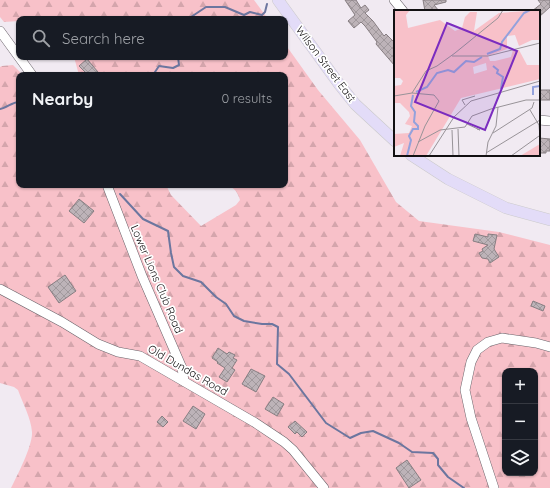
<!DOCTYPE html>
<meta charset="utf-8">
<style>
:root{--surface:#171b24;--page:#242831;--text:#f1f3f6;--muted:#9ea1a6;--line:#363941}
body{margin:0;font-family:Quicksand,sans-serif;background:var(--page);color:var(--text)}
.controls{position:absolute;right:12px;bottom:12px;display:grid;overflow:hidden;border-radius:8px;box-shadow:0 1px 3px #0004}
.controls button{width:36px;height:36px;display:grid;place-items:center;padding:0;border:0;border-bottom:1px solid var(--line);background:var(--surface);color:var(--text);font:20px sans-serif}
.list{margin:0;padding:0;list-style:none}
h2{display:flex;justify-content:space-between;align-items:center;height:52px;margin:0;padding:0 16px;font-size:17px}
h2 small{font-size:13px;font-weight:400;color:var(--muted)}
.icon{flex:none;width:22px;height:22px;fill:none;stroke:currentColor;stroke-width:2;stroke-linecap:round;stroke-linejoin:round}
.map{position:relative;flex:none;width:550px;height:488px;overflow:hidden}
.search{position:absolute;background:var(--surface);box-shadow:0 1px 3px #0004;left:16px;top:16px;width:272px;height:44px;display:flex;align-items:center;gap:10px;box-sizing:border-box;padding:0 14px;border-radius:8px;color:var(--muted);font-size:15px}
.panel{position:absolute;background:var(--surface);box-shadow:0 1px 3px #0004;left:16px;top:72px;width:272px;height:116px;border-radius:8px}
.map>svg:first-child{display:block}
</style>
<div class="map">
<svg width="550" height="488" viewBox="0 0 550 488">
<defs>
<pattern id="forest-firs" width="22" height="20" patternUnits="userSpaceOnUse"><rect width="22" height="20" fill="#f8c1c9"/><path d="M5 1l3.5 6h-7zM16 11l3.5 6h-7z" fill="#d4a5ac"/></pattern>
<pattern id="building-cross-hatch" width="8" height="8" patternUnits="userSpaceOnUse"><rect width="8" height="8" fill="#bdb3b8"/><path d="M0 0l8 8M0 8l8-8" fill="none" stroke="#a1999d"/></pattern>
</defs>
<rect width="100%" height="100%" fill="#f1eaf2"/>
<g fill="url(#forest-firs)" fill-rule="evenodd">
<path d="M 0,0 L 254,0 L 268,19 L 19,19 L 19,21 L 4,22 L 0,17 Z"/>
<path d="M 285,44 L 318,90 L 360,140 L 396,202 L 419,221 L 499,232 L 550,245 L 550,488 L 11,488 C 17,476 33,445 32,432 C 31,418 23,404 18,390 L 14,387 L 0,383 L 0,67 L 2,66 L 13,65 L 23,75 L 19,75 L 19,185 L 166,185 L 171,195 L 201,226 L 236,205 L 240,200 C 238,193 235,188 227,185 L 285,185 L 285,75 L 79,75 L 74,57 L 285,57 ZM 505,371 L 535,371 L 535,473 L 505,473 Z"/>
</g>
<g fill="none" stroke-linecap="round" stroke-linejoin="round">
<g stroke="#6c769f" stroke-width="2">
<path d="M 188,19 L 206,7 L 225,7 L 244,15 L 250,12 L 262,15 L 265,12 L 267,4"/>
<path d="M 153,75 L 159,66 L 173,68 L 179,65 L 178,57"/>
<path d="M 0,109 C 7,108 12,102 19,102"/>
<path d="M 120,194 L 143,219 L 168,231 L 171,253 L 174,267 L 183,276 L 201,282 L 216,297 L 226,304 L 234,316 L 244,321 L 262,324 L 272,324 L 278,327 L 277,364 L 289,374 L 326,423 L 350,438 L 361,433 L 373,431 L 399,443 L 412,452 L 433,453 L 438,459 L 438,465 L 448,477 L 464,488"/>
</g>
</g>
<g fill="url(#building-cross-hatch)" stroke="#877e82">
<path d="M 345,0 L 356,0 L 361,8 L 365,5 L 369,10 L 365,13 L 373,21 L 384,36 L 386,34 L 395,43 L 395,66 L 376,44 L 377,42 L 365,26 L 361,22 L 354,28 L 348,21 L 355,15 Z"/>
<path d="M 423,0 L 446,0 L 446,2 L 434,5 L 439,11 L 425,11 Z"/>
<path d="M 538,0 L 550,0 L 550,7 L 539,17 L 539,11 L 532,11 L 541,4 Z"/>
<path d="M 87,59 L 98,72 L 94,75 L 88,75 L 79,66 Z"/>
<rect x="539" y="90" width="11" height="10"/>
<path d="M 539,138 L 550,139 L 550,151 L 546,151 L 546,153 L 539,153 Z"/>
<path d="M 79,199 L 94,211 L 84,223 L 69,211 Z"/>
<path d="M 475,234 L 488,237 L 488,234 L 497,235 L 494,249 L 499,257 L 490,263 L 488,259 L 482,258 L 479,253 L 483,251 L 482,249 L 488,245 L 473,241 Z"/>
<path d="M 65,275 L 76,291 L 59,303 L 48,287 Z"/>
<path d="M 533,301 L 545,306 L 543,311 L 531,306 Z"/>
<path d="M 218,348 L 227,354 L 229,352 L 235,355 L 233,358 L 237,360 L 232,368 L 235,370 L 227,382 L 219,377 L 225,368 L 217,363 L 218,362 L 212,358 Z"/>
<path d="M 251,369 L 265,376 L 256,392 L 242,384 Z"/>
<path d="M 273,397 L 284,404 L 277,416 L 265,409 Z"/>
<path d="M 193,406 L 205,414 L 196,429 L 183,421 Z"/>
<path d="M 162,416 L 168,422 L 163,427 L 157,422 Z"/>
<path d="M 295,421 L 307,432 L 302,437 L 297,432 L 295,434 L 288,427 Z"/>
<path d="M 407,460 L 421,480 L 409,488 L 396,468 Z"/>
</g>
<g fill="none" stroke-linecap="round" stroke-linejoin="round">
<g stroke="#69636a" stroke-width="10">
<g id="minor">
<path d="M 394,0 L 403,11"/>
<path d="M 0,31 L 32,75"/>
<path d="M 539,120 L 550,121"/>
<path d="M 107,185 L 142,276 L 182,368 L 184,381"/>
<path d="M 0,289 L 62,322 L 98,344 L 118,352 L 140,356 L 254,422 L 284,442 L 293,450 L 324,488"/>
<path d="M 494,488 L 471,418 L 465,390 L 471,362 L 477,350 L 488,342 L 502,338 L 536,343 L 550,347"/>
</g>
</g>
<g stroke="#cbcacb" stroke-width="12">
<g id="major">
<path d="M 278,0 L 339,84 L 355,104 L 395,141"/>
<path d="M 411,155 L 448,179 L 506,208 L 550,220"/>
</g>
</g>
<use href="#minor" stroke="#fff" stroke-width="9"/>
<use href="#major" stroke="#e3dcf8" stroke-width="11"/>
</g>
<g text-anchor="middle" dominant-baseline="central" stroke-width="3.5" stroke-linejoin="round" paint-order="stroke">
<g font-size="11" fill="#121012" stroke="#fff">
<text transform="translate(326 64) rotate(53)">Wilson Street East</text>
<text transform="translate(157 279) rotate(67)">Lower Lions Club Road</text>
<text transform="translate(188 370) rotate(30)">Old Dundas Road</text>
</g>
</g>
<g transform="translate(394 10)">
<rect width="146" height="146" fill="#f1eaf2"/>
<path d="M 0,0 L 16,0 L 12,5 L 14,18 L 46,10 L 61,21 L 68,18 L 71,7 L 76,2 L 83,2 L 80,21 L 105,3 L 146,0 L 146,30 L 138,30 L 125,36 L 121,25 L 113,26 L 113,39 L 94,46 L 96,51 L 101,51 L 117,47 L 119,40 L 125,40 L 133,55 L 146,55 L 146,69 L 67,88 L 32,146 L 6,146 L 10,133 L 0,137 L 0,124 L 15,123 L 18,116 L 11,114 L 16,106 L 15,102 L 6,93 L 0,93 L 0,76 L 7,75 L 9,71 L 6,68 L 0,68 ZM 92,53 L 93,60 L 80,64 L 79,57 ZM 146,134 L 146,146 L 126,146 Z" fill="#f8c1c9" fill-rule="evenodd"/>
<path fill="none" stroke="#93a1dc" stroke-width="2" d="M 93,44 L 106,39 L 108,32 L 130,3 L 136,0M 99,56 L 104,60 L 103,63 L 109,67 L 107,79M 22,82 L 33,77 L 43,63 L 54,60 L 60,62 L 72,51 L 80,52 L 88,47M 139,85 L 139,77 L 146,76M 13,146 L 17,130 L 15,126 L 19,119 L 24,119 L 24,116 L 20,112 L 21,102 L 17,96 L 19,85"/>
<path fill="none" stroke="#989398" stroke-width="1" d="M 58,46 L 94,46 L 146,33M 18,83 L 32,61 L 43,56 L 61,43 L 104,8 L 109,0M 18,83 L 40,85 L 45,91 L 31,116 L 19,146M 0,86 L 18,83M 71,95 L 68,90 L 81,86M 136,100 L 145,115 L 146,128M 73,114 L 86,120 L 83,119M 64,119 L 65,146M 58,120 L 59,146M 99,123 L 138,98 L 140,92M 24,132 L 46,120 L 71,117 L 78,106 L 97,99 L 132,90 L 146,90M 92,143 L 146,110M 35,146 L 60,107 L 77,91 L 146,71M 92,146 L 94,132 L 102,116 L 104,97M 117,146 L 145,126"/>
<path fill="#7b2cbf" fill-opacity="0.15" stroke="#7b2cbf" stroke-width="2" d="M 53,13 L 123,41 L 91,120 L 21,92 Z"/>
<rect width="146" height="146" fill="none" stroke="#121012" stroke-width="2"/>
</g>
</svg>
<div class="controls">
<button>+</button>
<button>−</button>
<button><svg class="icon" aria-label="layers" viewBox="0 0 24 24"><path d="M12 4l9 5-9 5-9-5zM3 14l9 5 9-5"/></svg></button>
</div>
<div class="search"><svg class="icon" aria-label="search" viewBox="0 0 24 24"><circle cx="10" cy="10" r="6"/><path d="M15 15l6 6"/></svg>Search here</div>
<section class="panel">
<h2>Nearby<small>0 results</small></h2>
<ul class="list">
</ul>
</section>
</div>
